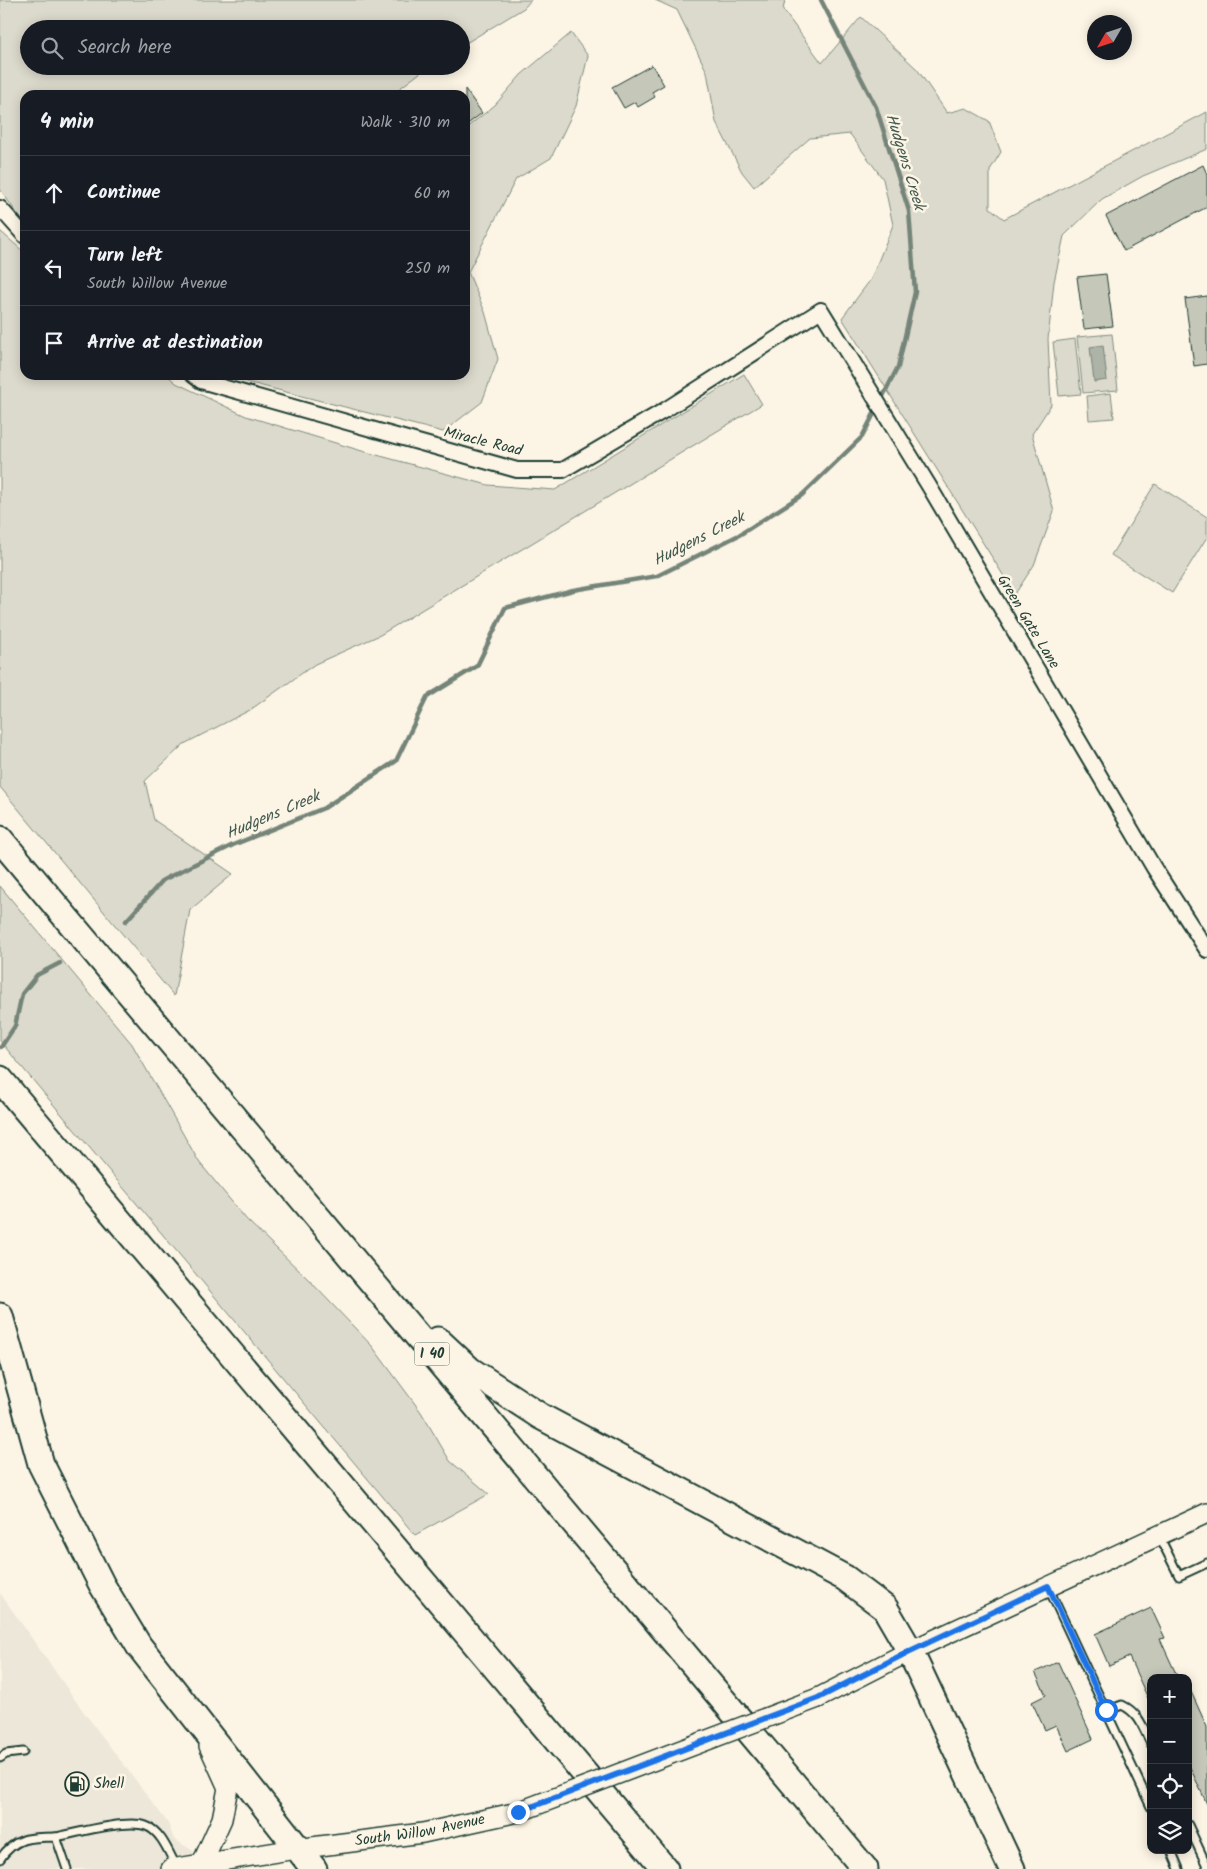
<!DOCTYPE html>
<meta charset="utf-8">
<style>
:root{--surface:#171b24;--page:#20242c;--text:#f1f3f6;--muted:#9ea1a6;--line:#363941}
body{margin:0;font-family:Kalam,sans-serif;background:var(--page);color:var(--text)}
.controls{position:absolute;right:15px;bottom:15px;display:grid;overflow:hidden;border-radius:10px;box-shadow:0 2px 12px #0003}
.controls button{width:45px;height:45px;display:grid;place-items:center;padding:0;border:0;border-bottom:1px solid var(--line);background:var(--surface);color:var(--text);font:25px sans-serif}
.compass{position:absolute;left:1087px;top:15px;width:45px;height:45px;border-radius:50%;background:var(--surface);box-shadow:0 2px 12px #0003;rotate:231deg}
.stop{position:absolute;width:15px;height:15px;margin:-11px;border:4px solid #1a73e8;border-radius:50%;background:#fff}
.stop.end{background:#1a73e8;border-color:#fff;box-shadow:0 1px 5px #0008}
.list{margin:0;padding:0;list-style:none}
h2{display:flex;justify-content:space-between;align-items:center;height:65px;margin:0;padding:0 20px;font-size:21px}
h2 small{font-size:16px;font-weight:400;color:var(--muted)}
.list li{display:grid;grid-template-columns:32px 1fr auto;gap:15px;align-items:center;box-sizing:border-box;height:75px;padding:0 20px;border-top:1px solid var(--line)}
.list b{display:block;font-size:19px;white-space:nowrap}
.list p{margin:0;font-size:16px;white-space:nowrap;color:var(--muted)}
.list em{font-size:16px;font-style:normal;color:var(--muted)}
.icon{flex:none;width:28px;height:28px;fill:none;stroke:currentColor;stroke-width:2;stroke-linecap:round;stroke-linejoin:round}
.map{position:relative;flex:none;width:1207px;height:1869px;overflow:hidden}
.search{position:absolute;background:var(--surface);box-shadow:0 2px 12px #0003;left:20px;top:20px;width:450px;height:55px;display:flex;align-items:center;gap:12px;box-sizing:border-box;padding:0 18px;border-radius:28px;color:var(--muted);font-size:19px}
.panel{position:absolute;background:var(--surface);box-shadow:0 2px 12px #0003;left:20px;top:90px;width:450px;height:290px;border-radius:15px}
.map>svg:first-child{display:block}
</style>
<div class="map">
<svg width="1207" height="1869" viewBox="0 0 1207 1869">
<rect width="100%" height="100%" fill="#fcf5e5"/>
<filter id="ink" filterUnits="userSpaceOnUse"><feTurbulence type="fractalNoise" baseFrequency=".02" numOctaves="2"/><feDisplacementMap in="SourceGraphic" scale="10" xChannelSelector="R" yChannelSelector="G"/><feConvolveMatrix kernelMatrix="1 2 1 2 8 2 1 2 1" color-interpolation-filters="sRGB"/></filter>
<g filter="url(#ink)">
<path fill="#ece7d8" d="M 0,1593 L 83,1711 L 168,1823 L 174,1839 L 222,1869 L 0,1869 Z"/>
<g fill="#dcdacc" stroke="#7e8c80">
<path d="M 0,0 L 531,0 L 524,8 L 461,46 L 461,29 L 29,29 L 29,66 L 429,66 L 391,95 L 25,95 L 25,225 L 0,189 Z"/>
<path d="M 655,0 L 785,0 L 783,10 L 822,63 L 861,17 L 917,69 L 947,113 L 966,108 L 989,121 L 1001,152 L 990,170 L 990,208 L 1004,219 L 1207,112 L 1207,149 L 1143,176 L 1102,199 L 1064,236 L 1054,282 L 1048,339 L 1051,405 L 1032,434 L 1054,511 L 1034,565 L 1015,594 L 842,318 L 871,279 L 893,225 L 883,179 L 850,134 L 810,138 L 754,187 L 742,172 L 716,122 L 707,72 L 677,10 Z"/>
<path d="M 571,33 L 588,56 L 576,106 L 551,158 L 516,179 L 468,272 L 485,312 L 498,359 L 482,402 L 443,432 L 219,375 L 465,375 L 465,129 L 495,105 L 521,75 Z"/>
<path d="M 0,231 L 25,253 L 25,375 L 167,375 L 176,383 L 246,416 L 362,451 L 488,485 L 555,490 L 744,374 L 762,404 L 380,635 L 315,664 L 250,710 L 184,744 L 145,781 L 154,820 L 233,874 L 190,910 L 174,996 L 0,787 Z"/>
<path d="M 1112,334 L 1118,390 L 1083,393 L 1077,337 Z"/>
<path d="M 1075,339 L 1081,394 L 1059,396 L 1053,342 Z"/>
<path d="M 1111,393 L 1114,418 L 1089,420 L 1087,396 Z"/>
<path d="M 1155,484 L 1207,517 L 1207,537 L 1172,593 L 1111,555 Z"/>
<path d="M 0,886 L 132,1044 L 199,1162 L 246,1219 L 308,1279 L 372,1346 L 421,1412 L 450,1461 L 489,1494 L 415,1535 L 0,1041 Z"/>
</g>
<path fill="#aeb3a7" stroke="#758479" d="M 1103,345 L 1107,380 L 1094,382 L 1090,347 Z"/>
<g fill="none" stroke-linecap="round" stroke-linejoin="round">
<g stroke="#758479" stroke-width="4.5">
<path d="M 126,921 L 163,880 L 233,845 L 324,808 L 396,761 L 427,697 L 477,666 L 505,608 L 573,590 L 657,576 L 739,535 L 802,495 L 862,437 L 898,367 L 915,292 L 909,211 L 876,107 L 821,0"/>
<path d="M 1,1047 L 15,1026 L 22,994 L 37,975 L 60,963"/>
</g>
</g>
<g fill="#c5c7b9" stroke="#1f3d34">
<path d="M 652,65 L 664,85 L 652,92 L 655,97 L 638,107 L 635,102 L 624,108 L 612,87 Z"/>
<path d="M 465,89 L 482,113 L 465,126 Z"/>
<path d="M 1203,165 L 1207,174 L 1207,207 L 1124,251 L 1106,216 Z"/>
<path d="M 1106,274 L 1113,326 L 1084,329 L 1077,277 Z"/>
<path d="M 1207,296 L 1207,364 L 1194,366 L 1185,299 Z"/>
<path d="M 1151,1608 L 1165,1638 L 1160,1639 L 1178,1678 L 1151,1678 L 1151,1705 L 1129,1657 L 1109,1666 L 1095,1634 Z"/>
<path d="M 1058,1662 L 1093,1739 L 1068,1751 L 1056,1725 L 1045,1730 L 1032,1702 L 1046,1695 L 1035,1672 Z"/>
<path d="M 1188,1685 L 1207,1727 L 1207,1804 L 1188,1763 Z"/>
</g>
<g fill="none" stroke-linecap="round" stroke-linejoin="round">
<g stroke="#1f3d34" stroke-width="11">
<g id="service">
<path d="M 1159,1536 L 1179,1576 L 1207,1563"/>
<path d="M 1048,1587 L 1151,1807"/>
<path d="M 1106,1711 L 1122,1705 C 1139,1713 1143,1727 1151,1744"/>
<path d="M 0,1758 L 6,1754 L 23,1752"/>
<path d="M 1188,1825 L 1207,1866"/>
<path d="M 56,1837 C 76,1833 127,1819 146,1826 C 161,1831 169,1853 176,1866"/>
<path d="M 1171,1850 L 1179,1869"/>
<path d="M 0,1859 C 15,1837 30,1837 56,1837 L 67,1869"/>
</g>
</g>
<g stroke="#1f3d34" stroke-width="18">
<g id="minor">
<path d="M 0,208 L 25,236"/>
<path d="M 193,375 L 201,381 L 517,470 L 563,470 L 665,410 L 821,310 L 929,486 L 1154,868 L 1207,950"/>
</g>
</g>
<g stroke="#1f3d34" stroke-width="22">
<g id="secondary">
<path d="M 818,1698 L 910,1651 L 1207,1513"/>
<path d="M 202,1863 L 222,1819 L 228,1788 L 209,1746"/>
<path id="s1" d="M 171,1869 L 296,1849 L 423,1833 L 518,1812"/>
</g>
</g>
<g stroke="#1f3d34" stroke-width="29">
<g id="motorway">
<path d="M 0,839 L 865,1869"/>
<path d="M 0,1079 L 665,1869"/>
<path d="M 0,1316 L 41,1464 L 102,1585 L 139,1646 L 314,1869"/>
<path d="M 438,1340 L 470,1370 L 540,1416 L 845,1578 L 885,1608 L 910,1651 L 1012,1869"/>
</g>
</g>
<use href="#service" stroke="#fcf5e5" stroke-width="7"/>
<use href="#minor" stroke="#fcf5e5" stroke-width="14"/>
<use href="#secondary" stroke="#fcf5e5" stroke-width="19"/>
<use href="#motorway" stroke="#fcf5e5" stroke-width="25"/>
<g stroke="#1f3d34" stroke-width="22" stroke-linecap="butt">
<path id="secondary-bridge" d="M 518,1812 L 818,1698"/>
</g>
<use href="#secondary-bridge" stroke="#fcf5e5" stroke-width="19"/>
</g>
</g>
<g fill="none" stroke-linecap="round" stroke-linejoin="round" filter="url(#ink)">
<path stroke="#1a73e8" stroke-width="6" d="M 518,1812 L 818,1698 L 910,1651 L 1048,1586 L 1106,1710"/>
</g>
<defs>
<g id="fuel-ring" transform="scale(1.25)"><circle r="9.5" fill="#fcf5e5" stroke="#1f3d34" stroke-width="1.5"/><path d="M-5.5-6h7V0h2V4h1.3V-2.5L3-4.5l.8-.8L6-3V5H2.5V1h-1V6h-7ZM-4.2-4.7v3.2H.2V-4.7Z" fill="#1f3d34"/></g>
</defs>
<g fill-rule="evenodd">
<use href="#fuel-ring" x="77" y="1784"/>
</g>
<g text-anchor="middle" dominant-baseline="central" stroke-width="5" stroke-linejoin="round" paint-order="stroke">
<rect fill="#fcf5e5" stroke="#617469" stroke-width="1" x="414.5" y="1342.5" width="35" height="23" rx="4"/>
<g font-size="14" font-weight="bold" fill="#1f3d34">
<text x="432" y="1354">I 40</text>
</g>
<g font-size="15" fill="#1f3d34" stroke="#fcf5e5">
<text transform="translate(483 442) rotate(14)">Miracle Road</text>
<text transform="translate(1028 622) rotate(59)">Green Gate Lane</text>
<text stroke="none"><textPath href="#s1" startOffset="252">South Willow Avenue</textPath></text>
</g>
<g font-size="15" fill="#1f3d34" stroke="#fcf5e5" text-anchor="start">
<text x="94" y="1784">Shell</text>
</g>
<g font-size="16" font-style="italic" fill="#435a51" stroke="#fcf5e5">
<text transform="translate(905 162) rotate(73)">Hudgens Creek</text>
<text transform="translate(699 539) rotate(-27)">Hudgens Creek</text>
<text transform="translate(273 815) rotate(-23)">Hudgens Creek</text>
</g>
</g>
</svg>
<div class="controls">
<button>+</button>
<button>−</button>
<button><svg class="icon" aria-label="locate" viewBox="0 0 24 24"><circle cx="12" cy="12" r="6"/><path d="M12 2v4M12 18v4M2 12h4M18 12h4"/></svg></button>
<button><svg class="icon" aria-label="layers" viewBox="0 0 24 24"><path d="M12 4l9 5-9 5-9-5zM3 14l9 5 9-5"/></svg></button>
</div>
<svg class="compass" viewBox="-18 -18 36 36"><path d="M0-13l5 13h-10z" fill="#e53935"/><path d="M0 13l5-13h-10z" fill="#9ea1a6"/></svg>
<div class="stop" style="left:1106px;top:1710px"></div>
<div class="stop end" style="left:518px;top:1812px"></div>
<div class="search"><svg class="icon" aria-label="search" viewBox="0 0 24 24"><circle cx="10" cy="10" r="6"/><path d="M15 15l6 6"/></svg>Search here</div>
<section class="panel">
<h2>4 min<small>Walk · 310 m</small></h2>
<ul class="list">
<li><svg class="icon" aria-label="ahead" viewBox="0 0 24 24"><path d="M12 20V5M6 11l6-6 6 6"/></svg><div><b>Continue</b></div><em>60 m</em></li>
<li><svg class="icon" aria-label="left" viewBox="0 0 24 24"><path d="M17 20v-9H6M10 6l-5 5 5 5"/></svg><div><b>Turn left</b><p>South Willow Avenue</p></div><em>250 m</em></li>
<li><svg class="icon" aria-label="arrive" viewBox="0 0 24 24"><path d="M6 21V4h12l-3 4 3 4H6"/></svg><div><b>Arrive at destination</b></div></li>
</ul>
</section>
</div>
